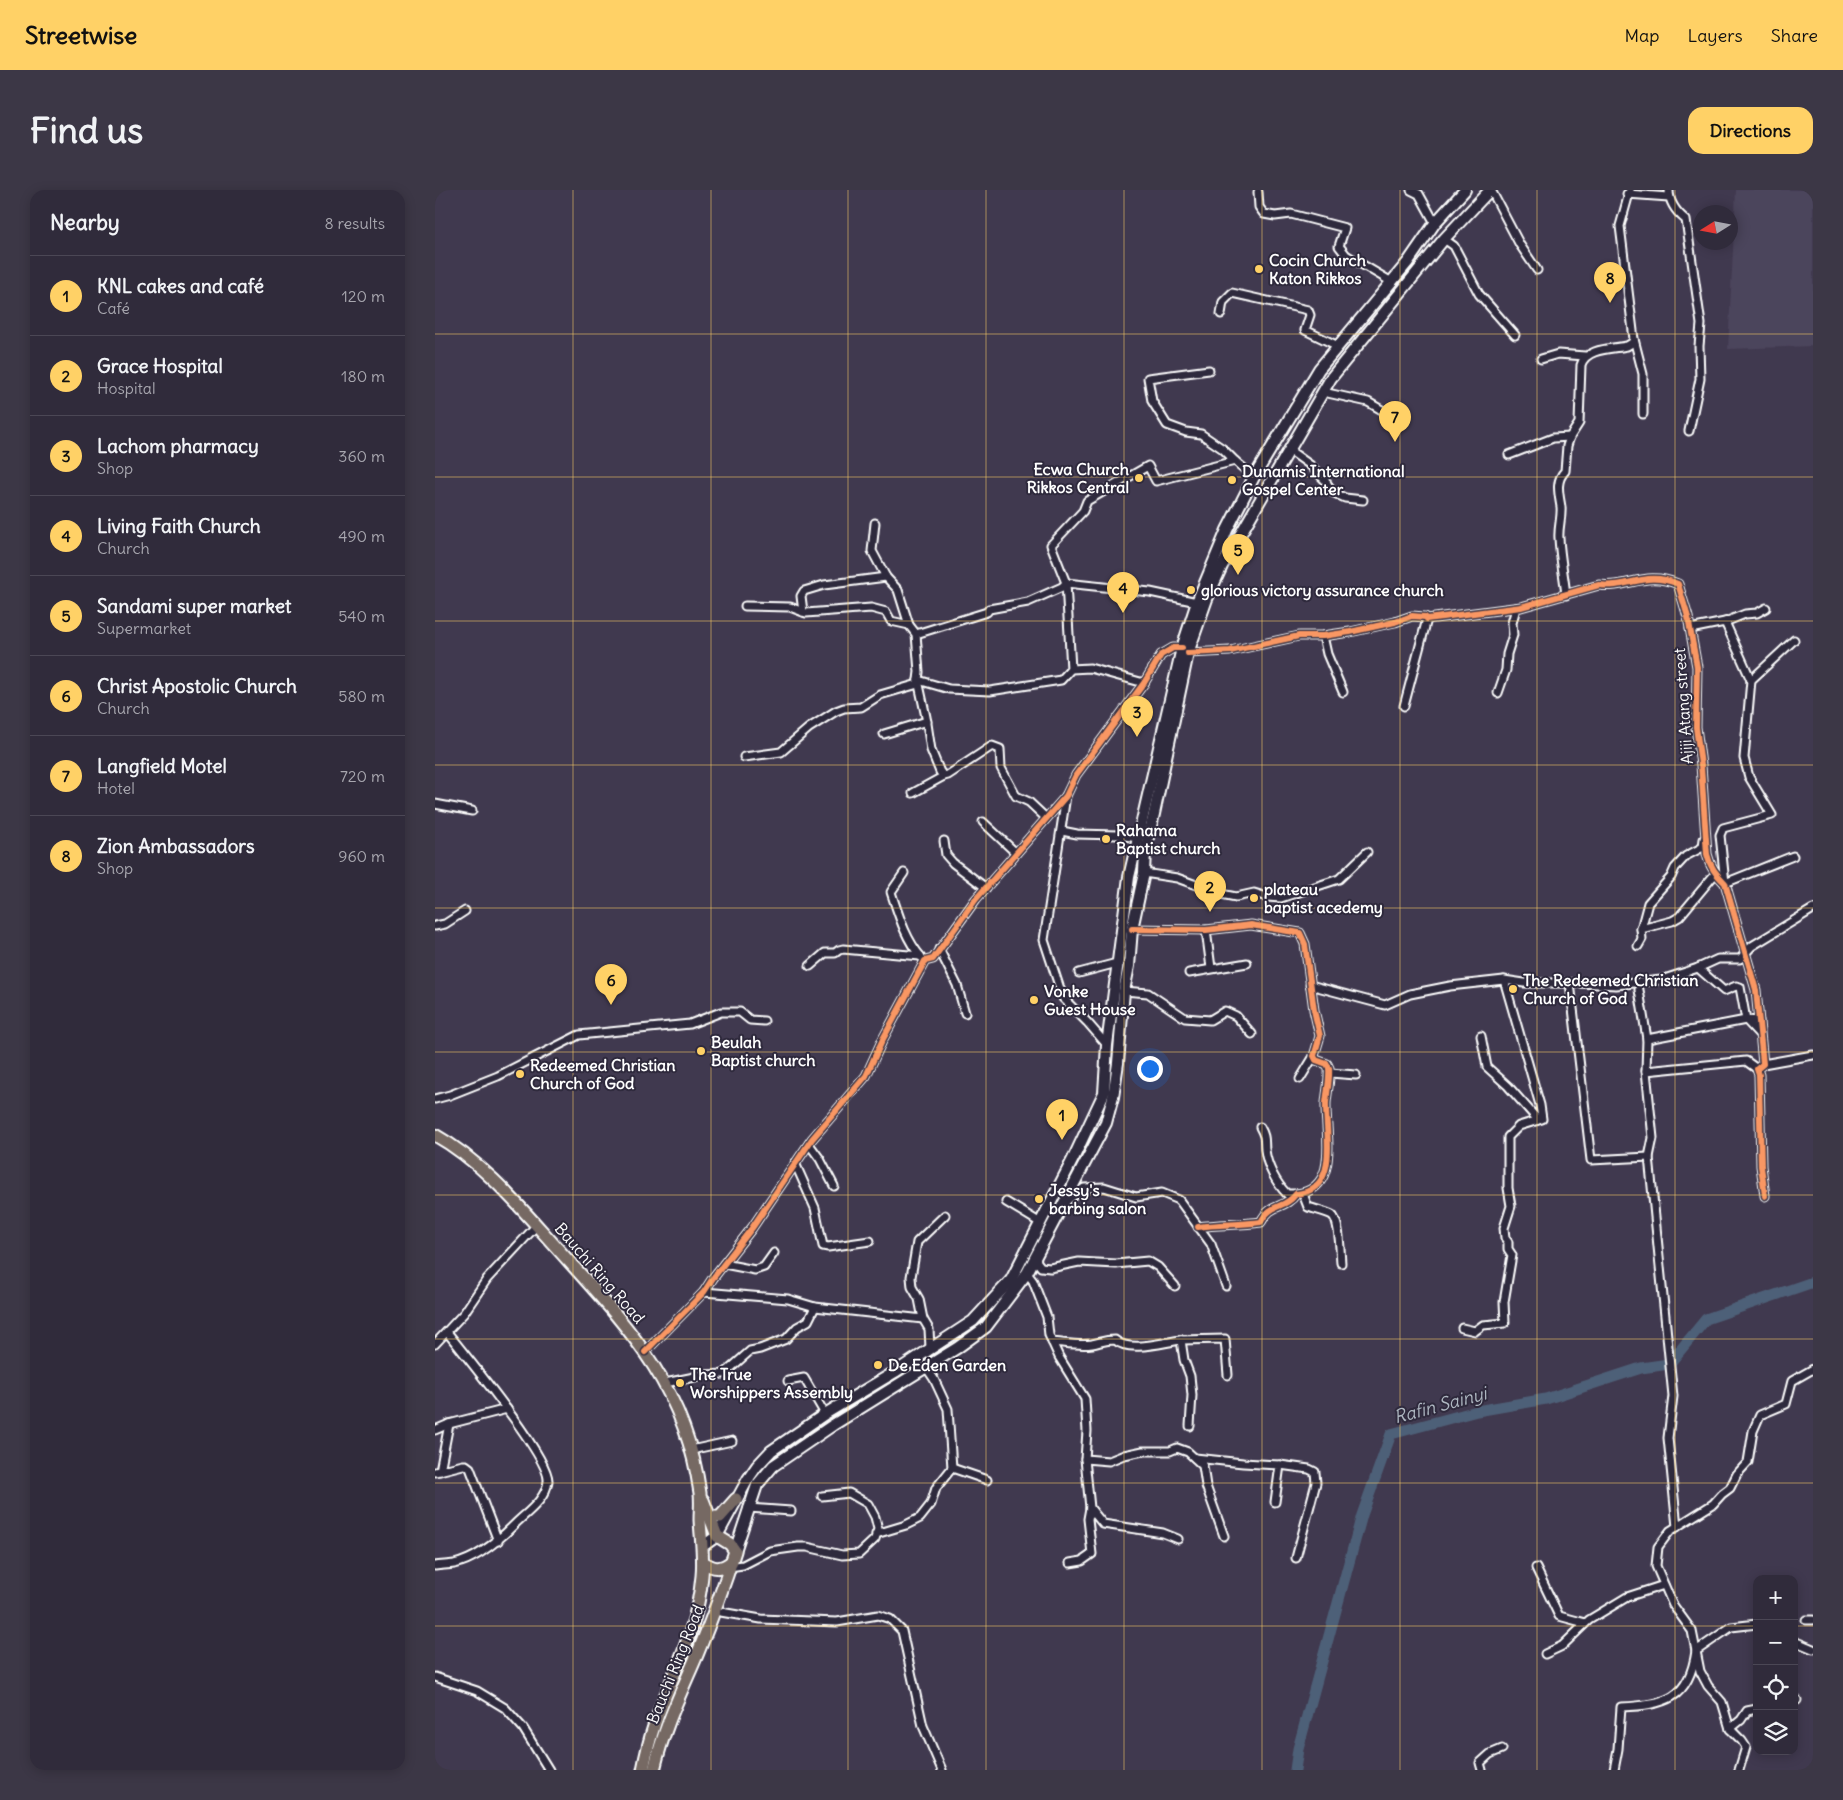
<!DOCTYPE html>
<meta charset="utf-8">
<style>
:root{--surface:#302b3b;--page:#3c3746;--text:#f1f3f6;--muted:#a8a7af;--line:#4b4755;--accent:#ffd166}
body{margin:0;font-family:Delius,sans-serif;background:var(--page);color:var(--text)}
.controls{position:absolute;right:15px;bottom:15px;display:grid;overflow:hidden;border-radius:10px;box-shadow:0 2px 12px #0003}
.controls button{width:45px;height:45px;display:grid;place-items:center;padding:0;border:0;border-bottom:1px solid var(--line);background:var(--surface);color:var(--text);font:25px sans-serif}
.compass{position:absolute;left:1258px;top:15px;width:45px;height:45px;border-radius:50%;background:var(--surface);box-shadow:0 2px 12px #0003;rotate:259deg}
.you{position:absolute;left:714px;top:878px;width:18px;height:18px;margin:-12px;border:4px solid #fff;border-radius:50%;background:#1a73e8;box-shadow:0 0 0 8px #1a73e833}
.badge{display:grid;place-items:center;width:32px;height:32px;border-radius:50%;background:var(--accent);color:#111;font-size:16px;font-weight:700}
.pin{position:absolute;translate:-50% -41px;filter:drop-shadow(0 1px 2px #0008)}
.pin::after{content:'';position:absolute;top:26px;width:18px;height:15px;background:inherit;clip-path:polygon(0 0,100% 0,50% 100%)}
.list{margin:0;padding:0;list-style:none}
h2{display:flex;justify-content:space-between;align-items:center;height:65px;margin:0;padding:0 20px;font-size:21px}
h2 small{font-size:16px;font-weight:400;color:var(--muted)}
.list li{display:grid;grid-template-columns:32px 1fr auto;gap:15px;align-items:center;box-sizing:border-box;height:80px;padding:0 20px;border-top:1px solid var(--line)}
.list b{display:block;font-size:19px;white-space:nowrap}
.list p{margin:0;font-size:16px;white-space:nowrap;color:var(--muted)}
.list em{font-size:16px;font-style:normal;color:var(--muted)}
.icon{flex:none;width:28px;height:28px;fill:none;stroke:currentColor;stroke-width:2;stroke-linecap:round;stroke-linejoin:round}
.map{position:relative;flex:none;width:1378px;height:1580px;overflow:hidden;border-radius:15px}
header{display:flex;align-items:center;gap:30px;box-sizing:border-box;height:70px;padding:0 25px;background:var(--accent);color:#111}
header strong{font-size:24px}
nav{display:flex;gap:28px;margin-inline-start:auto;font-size:18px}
.intro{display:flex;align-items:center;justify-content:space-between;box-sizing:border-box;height:120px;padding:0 30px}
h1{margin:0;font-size:35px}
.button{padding:12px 22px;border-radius:15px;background:var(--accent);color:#111;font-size:18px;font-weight:700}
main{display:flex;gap:30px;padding:0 30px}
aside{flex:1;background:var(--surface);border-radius:15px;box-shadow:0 2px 12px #0003}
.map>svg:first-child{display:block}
</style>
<header>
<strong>Streetwise</strong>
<nav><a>Map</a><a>Layers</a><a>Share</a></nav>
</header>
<div class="intro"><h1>Find us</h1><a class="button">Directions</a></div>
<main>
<aside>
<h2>Nearby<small>8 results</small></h2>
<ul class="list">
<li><span class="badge">1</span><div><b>KNL cakes and café</b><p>Café</p></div><em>120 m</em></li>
<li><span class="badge">2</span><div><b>Grace Hospital</b><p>Hospital</p></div><em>180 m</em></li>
<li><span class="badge">3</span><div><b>Lachom pharmacy</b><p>Shop</p></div><em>360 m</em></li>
<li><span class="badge">4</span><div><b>Living Faith Church</b><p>Church</p></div><em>490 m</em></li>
<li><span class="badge">5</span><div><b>Sandami super market</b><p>Supermarket</p></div><em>540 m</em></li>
<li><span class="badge">6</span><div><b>Christ Apostolic Church</b><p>Church</p></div><em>580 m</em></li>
<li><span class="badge">7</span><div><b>Langfield Motel</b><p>Hotel</p></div><em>720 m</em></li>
<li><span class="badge">8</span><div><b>Zion Ambassadors</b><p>Shop</p></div><em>960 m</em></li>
</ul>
</aside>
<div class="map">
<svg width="1378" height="1580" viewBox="0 0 1378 1580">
<rect width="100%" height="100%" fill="#40394f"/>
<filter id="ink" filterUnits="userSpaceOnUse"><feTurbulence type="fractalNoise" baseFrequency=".02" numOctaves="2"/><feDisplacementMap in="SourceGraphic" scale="10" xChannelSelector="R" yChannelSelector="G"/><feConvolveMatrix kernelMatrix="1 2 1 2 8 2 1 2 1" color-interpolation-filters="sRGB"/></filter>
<g filter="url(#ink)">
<path fill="#4c445c" d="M 1301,0 L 1378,0 L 1378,156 L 1293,159 Z"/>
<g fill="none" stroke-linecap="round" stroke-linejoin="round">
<path stroke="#4e6178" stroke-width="11" d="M 860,1580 L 863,1559 L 927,1325 L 956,1244 L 1042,1221 L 1111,1209 L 1206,1178 L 1234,1174 L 1271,1129 L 1378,1092"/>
<g stroke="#fff" stroke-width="11">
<g id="minor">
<path d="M 976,0 L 984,4 L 1000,33"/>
<path d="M 1056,0 L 1085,55 L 1102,80"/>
<path d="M 1234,0 C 1234,13 1241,22 1251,30 L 1266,134 L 1264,156 L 1265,189 L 1254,241"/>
<path d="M 823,2 L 824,17 L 829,24 L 840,26 L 856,24 L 910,38 L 904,56 L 911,65 L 955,91"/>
<path d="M 1192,4 L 1234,7"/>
<path d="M 1009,49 L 1019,56 L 1044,104 L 1080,145"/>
<path d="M 786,124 L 788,112 L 797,103 L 873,120 L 875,125 L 870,140 L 903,156"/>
<path d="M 1199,149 L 1208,184 L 1208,224"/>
<path d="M 1106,169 L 1123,164 L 1150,166"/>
<path d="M 774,180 L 713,188 L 717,211 L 732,235 L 751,242 L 766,244 L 788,259 L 800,271"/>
<path d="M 888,202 L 933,212 L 952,223"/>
<path d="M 854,260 L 875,275 L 890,290 L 897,302 L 910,308 L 928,310"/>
<path d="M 1074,265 L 1118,248 L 1135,247"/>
<path d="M 440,333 L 437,361 L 451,387 L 463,400 L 474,435"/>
<path d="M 1131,405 C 1129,386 1125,367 1124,348 C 1123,338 1127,327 1126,317 C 1124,304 1120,291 1130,281 L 1132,256 L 1135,247 L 1144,233 L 1146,175 C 1151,158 1177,159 1192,156 L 1197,153 L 1199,149 L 1185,36 L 1195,0"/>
<path d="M 310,416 L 355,417 L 371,423 L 436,418 L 451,422 L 456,431 L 474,435 L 481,444 L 484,482 L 483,490 L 491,527 L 496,560 L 505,582 L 509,586 L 513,585 L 557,556 L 565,559 L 566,578 L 581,606 L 594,612 L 611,628"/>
<path d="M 368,422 L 366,406 L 369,401 L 389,395 L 451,387"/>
<path d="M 1290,432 L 1310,424 L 1322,423 L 1331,418"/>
<path d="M 1255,439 L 1290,432 L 1316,490"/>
<path d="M 481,444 L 552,422 L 554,419 L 593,412 L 627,397 L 631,393 L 616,355 L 648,321 L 652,311 L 713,276 L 721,291 L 800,271 L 819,287"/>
<path d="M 888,446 L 892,464 L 908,502"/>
<path d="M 753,463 L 795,461 L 864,446 L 888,446 L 915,442 L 960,432 L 977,426 L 990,427 L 992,429 L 1086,417 L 1164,395 C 1193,399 1210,380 1243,394 L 1253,427 L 1262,477 L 1261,537 L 1266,575 L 1272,664 C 1275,677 1281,684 1290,693 L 1321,800 L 1328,874 L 1322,879 L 1324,885 L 1326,976 L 1330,1006"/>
<path d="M 636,479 L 631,393 L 715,402 L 762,412"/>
<path d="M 483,490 L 514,499 L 555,501 L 626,490 L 636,479 L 655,478 L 709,493"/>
<path d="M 1063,503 L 1071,480 L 1072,464 L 1078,445 L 1077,433 L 1081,418"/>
<path d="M 969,516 L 992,429"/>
<path d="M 449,544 L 492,531"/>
<path d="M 309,567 L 346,562 L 374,538 L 401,521 L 409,518 L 426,517 L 445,505 L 483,494"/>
<path d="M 478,603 L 509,586"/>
<path d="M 631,606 L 609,750 L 628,808 L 652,832 L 672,855"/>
<path d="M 0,614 L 37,621"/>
<path d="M 548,632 L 581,663"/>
<path d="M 627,641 L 642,644 L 683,645 L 703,648"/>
<path d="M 509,651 L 511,665 L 518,673 L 551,698"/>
<path d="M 1358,666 L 1290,693 L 1285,645 L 1288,638 L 1337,625 L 1314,587 L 1309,568 L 1316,490 L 1359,450"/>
<path d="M 469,683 L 456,702 C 464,726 470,748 486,767"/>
<path d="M 709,683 L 742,688 L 786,704 L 801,707 L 819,703 L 832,707 L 846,708 L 904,689 L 932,662"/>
<path d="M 0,736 L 10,734 L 30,721"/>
<path d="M 697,739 L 771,740 L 816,735 L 865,743 L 870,754 L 879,820 L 885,846 L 879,866 L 881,870 L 892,874 L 894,878 C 895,890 892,901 891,913 C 890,942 906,1000 861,1004 C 849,1020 836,1012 826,1032 C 805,1035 784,1034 763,1037"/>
<path d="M 1206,739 L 1237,731 L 1244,727 L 1280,684"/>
<path d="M 771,740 L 776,778"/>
<path d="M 1203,756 L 1207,749 L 1206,739 L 1213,713 L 1236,687 L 1240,678 L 1251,666 L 1268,657 L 1269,649"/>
<path d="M 504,759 L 522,795 L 530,823"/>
<path d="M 375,776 L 390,763 L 400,763 L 404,760 L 408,759 L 485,766"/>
<path d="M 1263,778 L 1289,801 L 1301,796 L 1305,797 L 1311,830 L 1324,844"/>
<path d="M 644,783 L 682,773"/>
<path d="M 754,783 L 812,773"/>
<path d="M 1135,793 L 1156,970 L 1214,967"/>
<path d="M 875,795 L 950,815 L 975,804 L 1015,796 L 1069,790 L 1089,793 L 1144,793 L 1181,795 L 1226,790 L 1263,778 L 1283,769 L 1305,769 L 1317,756 L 1378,719"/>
<path d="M 1204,800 L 1212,849 L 1211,881 L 1218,948 L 1214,967 L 1238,1206 L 1233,1248 L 1242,1337"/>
<path d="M 689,801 L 713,803 L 750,828 L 775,830 L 790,821 L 801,826 L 817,844"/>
<path d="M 1046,846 L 1052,877 L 1073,896 L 1103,930"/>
<path d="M 1212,849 L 1311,830 L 1324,831"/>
<path d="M 1328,874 L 1378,865"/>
<path d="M 1211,881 L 1311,871 L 1322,879"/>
<path d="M 895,883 L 921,885"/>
<path d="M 865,889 L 879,866"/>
<path d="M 0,909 L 15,905 L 63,886 L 144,845 L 255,834 L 286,822 L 305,822 L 315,830 L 329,831"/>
<path d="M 825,937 C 831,948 829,949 830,960 C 832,976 841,993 852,1004 L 861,1004"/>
<path d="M 374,954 L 385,969 L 399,996"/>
<path d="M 360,973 L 380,1018 L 388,1056 L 393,1057 L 435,1051"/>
<path d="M 868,1004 L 873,1017 C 879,1019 892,1022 897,1025 C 905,1031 905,1063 906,1073"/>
<path d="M 634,1009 L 649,998 L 669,997 L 701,1007 L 727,1003 L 744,1010 L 776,1054 L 791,1096"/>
<path d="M 571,1012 L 604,1032"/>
<path d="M 601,1066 L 602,1072 L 606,1077 L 615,1078 L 644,1072 L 681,1074 L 713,1071 L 723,1077 L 740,1096"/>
<path d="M 289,1074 L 320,1080 L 329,1077 L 339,1063"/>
<path d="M 592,1083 L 598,1091 L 612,1127 L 614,1145 L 624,1167 L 650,1209 L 652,1241 L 650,1269 L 655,1318 L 653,1329 L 657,1364 L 647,1371 L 635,1373"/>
<path d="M 269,1102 L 353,1109 L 380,1117 L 488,1129"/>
<path d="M 1027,1138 L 1040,1141 L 1048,1135 L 1070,1133 L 1069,1112 L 1077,1065 L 1073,1059 L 1073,1052 L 1070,1048 L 1069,1038 L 1076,1016 L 1073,998 L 1073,947 L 1084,936 L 1107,929 L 1105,915 L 1069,790"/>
<path d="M 746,1150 L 790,1149 L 793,1185"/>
<path d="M 617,1152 C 630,1153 645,1156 657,1154 C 667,1152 669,1150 680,1150 C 694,1163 729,1152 746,1150 L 749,1170 L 755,1186 L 757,1205 L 755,1236"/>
<path d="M 0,1154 L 29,1123 L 52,1089 L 102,1035"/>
<path d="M 495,1158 L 494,1139 L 488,1129 L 484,1109 L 477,1097 L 476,1087 L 482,1052 L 510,1025"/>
<path d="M 210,1162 L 269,1102 L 278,1088 L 317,1038 L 377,949 L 431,886 L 448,849 L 490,771 L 498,769 L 541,709 L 631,606 L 641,585 L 709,493 L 726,465 L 738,458 L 747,458"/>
<path d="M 353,1191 L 369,1188 L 390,1224"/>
<path d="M 230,1193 L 269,1185 L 289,1184 L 315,1161 L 325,1159 L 351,1149 L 362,1137 L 373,1131 L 380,1117"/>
<path d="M 0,1240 L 14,1234 L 72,1219"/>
<path d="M 256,1260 L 297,1251"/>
<path d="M 760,1268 L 808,1273 L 845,1275 L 840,1312"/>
<path d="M 650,1269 L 674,1271 L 689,1265 L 708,1261 L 735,1261 L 742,1258 L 753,1262 L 768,1276 L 771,1296 L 789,1346"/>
<path d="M 845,1275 L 874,1279 L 880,1282 L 881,1293 L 861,1368"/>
<path d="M 517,1278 L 552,1290"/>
<path d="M 5,1281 L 14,1234"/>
<path d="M 0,1282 L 28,1275 L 31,1275 L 35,1278 L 63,1351"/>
<path d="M 313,1318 L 356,1321"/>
<path d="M 655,1318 L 668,1334 L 728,1343 L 743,1349"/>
<path d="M 441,1344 L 471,1335 L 485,1328 L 496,1314 L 501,1298 L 517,1278 L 513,1219 L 499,1189 L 491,1177"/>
<path d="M 0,1376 C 6,1375 13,1375 19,1374 C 42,1369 63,1351 79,1335 C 91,1323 111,1310 113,1291 C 115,1268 30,1165 12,1142"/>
<path d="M 294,1377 L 308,1375 L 335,1361 L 363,1357 L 372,1357 L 407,1365 L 424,1364 L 440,1349 L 443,1339 L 440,1327 L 433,1314 L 414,1303 L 387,1306"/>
<path d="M 1101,1378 L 1124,1426 L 1150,1433"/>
<path d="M 280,1421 L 326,1429 L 402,1432 L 443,1425 L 455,1429 L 467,1441 L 488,1536 L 507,1580"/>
<path d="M 1371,1430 L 1378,1430"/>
<path d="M 1359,1451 L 1378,1459"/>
<path d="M 1110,1464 L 1127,1456 L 1154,1430 L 1192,1407 L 1229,1395"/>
<path d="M 0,1487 L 42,1501 L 70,1518 L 88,1538 L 114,1580"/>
<path d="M 1359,1510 L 1362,1510"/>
<path d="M 1295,1539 L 1306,1530 L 1312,1521 L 1322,1519"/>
<path d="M 1047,1580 L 1045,1573 L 1055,1564 L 1067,1559"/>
<path d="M 1179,1580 L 1183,1559 L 1186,1517 C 1230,1515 1254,1510 1261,1461 L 1296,1437 L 1322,1434"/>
<path d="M 1304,1580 L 1311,1557 L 1307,1551 L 1295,1539 L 1287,1512 L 1273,1496 L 1265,1481 L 1257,1441 L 1238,1415 L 1221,1376 L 1223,1357 L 1235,1341 L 1278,1314 L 1287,1304 L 1295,1298 L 1302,1284 L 1313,1272 L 1318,1241 L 1325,1225 L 1351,1214 L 1357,1191 L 1378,1179"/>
</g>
</g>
<g stroke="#fff" stroke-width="14">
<g id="secondary">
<path d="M 268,1356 L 282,1346 L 313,1289 L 322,1276 L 336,1261 L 390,1224 L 460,1182 L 538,1131 L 576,1090 L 638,969 L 669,903 L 672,855 L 694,687 L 747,458 L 762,412 L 792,340 L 819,287 L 884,179 L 973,72 L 1000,33 L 1030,0"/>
<path d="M 300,1361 L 322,1295 L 338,1276 L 398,1235 L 522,1158 L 551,1137 L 592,1083 L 671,933 L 678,907 L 683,873 L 689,801 L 694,776 L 697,739 L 709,683 L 710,660 L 719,624 L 753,463 L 772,409 L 787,376 L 896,188 L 1009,49 L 1055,0"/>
</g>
</g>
<g stroke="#fff" stroke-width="15">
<g id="primary">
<path d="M 0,945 C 48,972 85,1017 121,1057 C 191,1135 250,1194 265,1303 C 266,1312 265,1321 265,1330 C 266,1349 269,1367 267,1386 C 262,1442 238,1482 220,1533 C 215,1548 211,1564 208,1580"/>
<path d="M 275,1327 L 285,1327 L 301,1309"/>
<path d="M 268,1372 C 279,1379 285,1380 296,1372"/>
<path d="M 219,1580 C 229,1537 245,1505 262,1465 C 276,1431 289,1396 300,1361 L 295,1354 L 282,1346 L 268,1310"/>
</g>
</g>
<use href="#minor" stroke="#2f2a3d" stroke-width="7"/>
<use href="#secondary" stroke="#2f2a3d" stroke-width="10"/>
<use href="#primary" stroke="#766964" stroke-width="11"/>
<g stroke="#2f2a3d" stroke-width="9">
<g id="cycleway">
<path d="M 753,463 L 795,461 L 864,446 L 888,446 L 915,442 L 960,432 L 977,426 L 990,427 L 992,429 L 1086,417 L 1164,395 C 1193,399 1210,380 1243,394 L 1253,427 L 1262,477 L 1261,537 L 1266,575 L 1272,664 C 1275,677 1281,684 1290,693 L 1321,800 L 1328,874 L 1322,879 L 1324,885 L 1326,976 L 1330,1006"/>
<path d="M 697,739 L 771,740 L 816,735 L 865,743 L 870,754 L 879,820 L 885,846 L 879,866 L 881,870 L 892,874 L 894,878 C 895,890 892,901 891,913 C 890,942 906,1000 861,1004 C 849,1020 836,1012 826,1032 C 805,1035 784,1034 763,1037"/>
<path d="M 210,1162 L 269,1102 L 278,1088 L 317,1038 L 377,949 L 431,886 L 448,849 L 490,771 L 498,769 L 541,709 L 631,606 L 641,585 L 709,493 L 726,465 L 738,458 L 747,458"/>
</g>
</g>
<use href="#cycleway" stroke="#f99763" stroke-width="6"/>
</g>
</g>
<path fill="none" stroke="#ffd166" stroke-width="1" stroke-opacity="0.55" d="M 138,0 L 138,1580M 276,0 L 276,1580M 413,0 L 413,1580M 551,0 L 551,1580M 689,0 L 689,1580M 827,0 L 827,1580M 965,0 L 965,1580M 1102,0 L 1102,1580M 1240,0 L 1240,1580M 0,144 L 1378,144M 0,287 L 1378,287M 0,431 L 1378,431M 0,575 L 1378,575M 0,718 L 1378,718M 0,862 L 1378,862M 0,1005 L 1378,1005M 0,1149 L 1378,1149M 0,1293 L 1378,1293M 0,1436 L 1322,1436M 1359,1436 L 1378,1436"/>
<g fill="#ffd166" stroke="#2f2a3d" stroke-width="2">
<circle cx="824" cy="79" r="5"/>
<circle cx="704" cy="288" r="5"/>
<circle cx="797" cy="290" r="5"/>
<circle cx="756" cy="400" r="5"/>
<circle cx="671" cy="649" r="5"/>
<circle cx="819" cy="708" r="5"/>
<circle cx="1078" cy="799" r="5"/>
<circle cx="599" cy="810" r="5"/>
<circle cx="266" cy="861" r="5"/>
<circle cx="85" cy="884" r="5"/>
<circle cx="604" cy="1009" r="5"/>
<circle cx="443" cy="1175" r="5"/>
<circle cx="245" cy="1193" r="5"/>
</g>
<g text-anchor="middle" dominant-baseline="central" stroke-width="4" stroke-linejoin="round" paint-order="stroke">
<g font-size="16" font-weight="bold" fill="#fff" stroke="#2f2a3d" text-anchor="start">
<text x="834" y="70">Cocin Church<tspan x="834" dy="18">Katon Rikkos</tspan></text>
<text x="694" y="279" text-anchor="end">Ecwa Church<tspan x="694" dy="18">Rikkos Central</tspan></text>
<text x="807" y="281">Dunamis International<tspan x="807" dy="18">Gospel Center</tspan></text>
<text x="766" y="400">glorious victory assurance church</text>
<text x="681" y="640">Rahama<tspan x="681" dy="18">Baptist church</tspan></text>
<text x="829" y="699">plateau<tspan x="829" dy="18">baptist acedemy</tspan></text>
<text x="1088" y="790">The Redeemed Christian<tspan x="1088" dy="18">Church of God</tspan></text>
<text x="609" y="801">Vonke<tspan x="609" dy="18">Guest House</tspan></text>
<text x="276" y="852">Beulah<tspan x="276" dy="18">Baptist church</tspan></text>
<text x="95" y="875">Redeemed Christian<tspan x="95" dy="18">Church of God</tspan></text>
<text x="614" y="1000">Jessy's<tspan x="614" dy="18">barbing salon</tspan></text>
<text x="453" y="1175">De Eden Garden</text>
<text x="255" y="1184">The True<tspan x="255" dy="18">Worshippers Assembly</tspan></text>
</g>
<g font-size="16" fill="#fff" stroke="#2f2a3d">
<text transform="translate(1248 516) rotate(-94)">Ajiji Atang street</text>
<text transform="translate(165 1083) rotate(49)">Bauchi Ring Road</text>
<text transform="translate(240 1474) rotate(-68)">Bauchi Ring Road</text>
</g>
<g font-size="18" font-style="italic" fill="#afb8c2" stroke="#2f2a3d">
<text transform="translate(1005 1215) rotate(-15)">Rafin Sainyi</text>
</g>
</g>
</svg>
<div class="controls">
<button>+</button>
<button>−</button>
<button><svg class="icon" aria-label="locate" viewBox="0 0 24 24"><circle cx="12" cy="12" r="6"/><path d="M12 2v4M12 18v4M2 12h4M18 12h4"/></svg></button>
<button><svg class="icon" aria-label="layers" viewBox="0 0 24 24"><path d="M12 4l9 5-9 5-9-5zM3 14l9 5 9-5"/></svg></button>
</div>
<svg class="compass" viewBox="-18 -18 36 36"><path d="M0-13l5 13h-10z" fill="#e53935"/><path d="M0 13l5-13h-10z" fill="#a8a7af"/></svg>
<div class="you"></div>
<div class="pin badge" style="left:627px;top:950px">1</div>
<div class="pin badge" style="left:775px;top:722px">2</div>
<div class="pin badge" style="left:702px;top:547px">3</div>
<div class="pin badge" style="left:688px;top:423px">4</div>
<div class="pin badge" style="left:803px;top:385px">5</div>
<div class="pin badge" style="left:176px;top:815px">6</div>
<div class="pin badge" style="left:960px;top:252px">7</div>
<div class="pin badge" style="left:1175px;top:113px">8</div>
</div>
</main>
